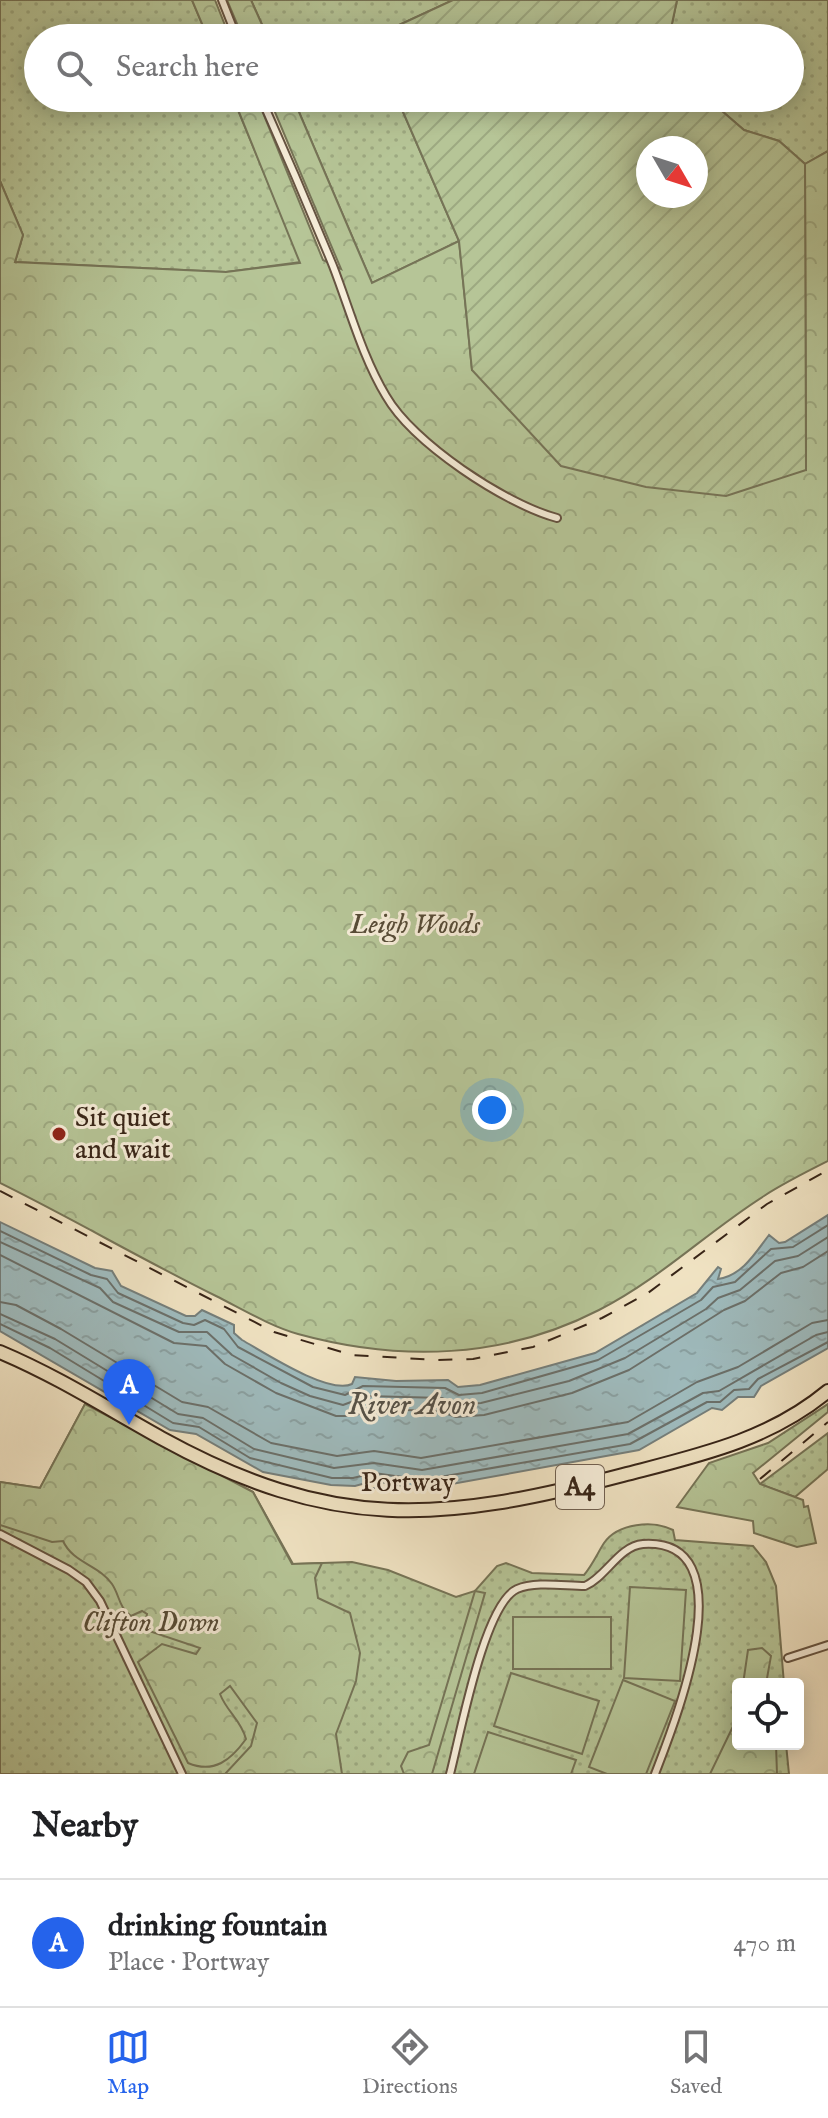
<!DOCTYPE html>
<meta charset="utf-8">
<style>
:root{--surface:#fff;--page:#f2f2f2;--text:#202124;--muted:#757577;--line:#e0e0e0;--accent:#2563eb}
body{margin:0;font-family:"IM FELL English",serif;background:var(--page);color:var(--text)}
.controls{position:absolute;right:24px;bottom:24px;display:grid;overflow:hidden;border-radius:8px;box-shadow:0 4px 20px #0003}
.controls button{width:72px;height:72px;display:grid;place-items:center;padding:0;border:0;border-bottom:2px solid var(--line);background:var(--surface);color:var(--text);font:40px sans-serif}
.compass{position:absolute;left:636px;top:136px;width:72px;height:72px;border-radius:50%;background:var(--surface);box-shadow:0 4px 20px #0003;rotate:129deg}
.you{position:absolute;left:492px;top:1110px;width:28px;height:28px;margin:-20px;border:6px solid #fff;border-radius:50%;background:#1a73e8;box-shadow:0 0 0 12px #1a73e833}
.badge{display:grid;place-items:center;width:52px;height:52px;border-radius:50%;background:var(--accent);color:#fff;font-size:26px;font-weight:700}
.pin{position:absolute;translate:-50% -66px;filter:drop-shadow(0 2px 4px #0008)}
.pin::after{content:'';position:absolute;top:42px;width:28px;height:24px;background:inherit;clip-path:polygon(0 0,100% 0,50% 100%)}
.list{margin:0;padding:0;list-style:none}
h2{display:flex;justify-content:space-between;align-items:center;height:104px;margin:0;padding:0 32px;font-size:34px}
h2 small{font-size:26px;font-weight:400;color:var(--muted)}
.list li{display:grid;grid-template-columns:52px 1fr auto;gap:24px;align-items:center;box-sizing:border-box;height:128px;padding:0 32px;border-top:2px solid var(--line)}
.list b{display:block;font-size:30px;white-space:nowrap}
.list p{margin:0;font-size:26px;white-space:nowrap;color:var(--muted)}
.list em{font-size:26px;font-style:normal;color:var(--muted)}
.icon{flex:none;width:44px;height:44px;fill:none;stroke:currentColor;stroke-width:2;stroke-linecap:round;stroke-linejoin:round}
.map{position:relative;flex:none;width:828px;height:1774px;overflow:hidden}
.search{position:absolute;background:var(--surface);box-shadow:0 4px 20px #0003;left:24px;right:24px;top:24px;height:88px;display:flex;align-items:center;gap:20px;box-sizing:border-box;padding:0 28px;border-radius:44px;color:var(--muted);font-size:30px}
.sheet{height:232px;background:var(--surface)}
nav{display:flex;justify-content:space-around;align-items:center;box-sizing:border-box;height:112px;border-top:2px solid var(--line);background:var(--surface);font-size:22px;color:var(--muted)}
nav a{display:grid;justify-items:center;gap:4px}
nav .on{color:var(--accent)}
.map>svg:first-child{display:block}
</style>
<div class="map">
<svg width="828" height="1774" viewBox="0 0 828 1774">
<defs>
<pattern id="grass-dots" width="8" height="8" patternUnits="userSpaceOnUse" patternTransform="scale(2)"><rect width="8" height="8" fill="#b6c597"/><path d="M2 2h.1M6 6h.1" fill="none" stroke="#9da981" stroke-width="1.8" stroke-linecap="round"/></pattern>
<pattern id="forest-crowns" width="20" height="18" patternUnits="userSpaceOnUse" patternTransform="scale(2)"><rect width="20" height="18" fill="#b6c597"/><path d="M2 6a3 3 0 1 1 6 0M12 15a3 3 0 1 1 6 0" fill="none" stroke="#9da981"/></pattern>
<pattern id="garden-furrows" width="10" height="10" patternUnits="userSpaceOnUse" patternTransform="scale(2)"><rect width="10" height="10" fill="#b6c597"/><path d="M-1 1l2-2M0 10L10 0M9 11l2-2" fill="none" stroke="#9da981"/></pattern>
<pattern id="water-ripples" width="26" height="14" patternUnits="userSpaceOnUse" patternTransform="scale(2)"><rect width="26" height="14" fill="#9fbcbf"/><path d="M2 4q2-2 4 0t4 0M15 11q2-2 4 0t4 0" fill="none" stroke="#8aa1a3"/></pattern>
</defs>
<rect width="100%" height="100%" fill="#f1e4c4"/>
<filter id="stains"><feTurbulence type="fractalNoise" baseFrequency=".0025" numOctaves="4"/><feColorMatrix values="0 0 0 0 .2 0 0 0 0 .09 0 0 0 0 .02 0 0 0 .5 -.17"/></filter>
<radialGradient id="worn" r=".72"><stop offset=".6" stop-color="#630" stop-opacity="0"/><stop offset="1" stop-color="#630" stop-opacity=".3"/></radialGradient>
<g fill="url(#grass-dots)" stroke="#767457" stroke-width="2">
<path d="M 0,0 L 192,0 L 208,38 L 38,38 L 38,98 L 217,98 L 219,103 L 246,98 L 235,103 L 301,262 L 226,272 L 15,262 L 23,235 L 0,181 Z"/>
<path d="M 251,0 L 453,0 L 371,38 L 268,38 Z"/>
<path d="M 677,0 L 828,0 L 828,151 L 805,164 L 779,141 L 744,130 L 707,98 L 790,98 L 790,38 L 669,38 Z"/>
<path d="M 293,98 L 397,98 L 459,241 L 372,283 Z"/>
<path d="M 85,1404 L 253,1492 L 293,1564 L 352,1562 L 388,1570 L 456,1597 L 475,1591 L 497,1566 L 506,1563 L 532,1573 L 584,1575 C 593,1564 597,1554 604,1543 C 618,1523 653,1520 673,1530 L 675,1540 L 753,1546 L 766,1562 L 776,1586 L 784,1684 L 738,1684 L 738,1744 L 786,1744 L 789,1774 L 0,1774 L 0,1482 L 40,1488 Z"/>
<path d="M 828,1433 L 828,1469 L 795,1497 L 760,1484 Z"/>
</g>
<g fill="url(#forest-crowns)" stroke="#767457" stroke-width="2">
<path d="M 192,0 L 215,0 L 230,38 L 208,38 Z"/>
<path d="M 227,0 L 251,0 L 268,38 L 243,38 Z"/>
<path d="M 246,98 L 257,98 L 323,260 L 341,269 L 269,98 L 293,98 L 372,283 L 459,241 L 472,370 L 806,470 L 805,164 L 828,151 L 828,1161 C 806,1172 784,1183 764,1196 C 707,1232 660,1279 599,1310 C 504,1359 400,1362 298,1334 C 270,1326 242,1309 216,1296 C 143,1260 73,1219 0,1183 L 0,181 L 23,235 L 15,262 L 226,272 L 300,263 L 235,102 Z"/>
<path d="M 85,1404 L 253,1492 L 292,1564 L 322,1563 L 315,1578 L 318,1598 L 350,1613 L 360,1653 L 356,1681 L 336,1734 L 342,1774 L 225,1774 L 251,1746 L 257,1723 L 230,1686 L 220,1694 C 227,1712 241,1720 246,1739 C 231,1760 214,1774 188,1763 L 138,1662 L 162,1644 L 196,1654 L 200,1648 L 149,1631 L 145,1623 L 147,1614 L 142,1611 L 131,1616 C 118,1606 120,1596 112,1584 C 99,1565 73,1563 63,1541 L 52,1542 L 0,1525 L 0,1482 L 40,1488 Z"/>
<path d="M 828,1404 L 828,1412 L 753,1473 L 760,1484 L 803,1500 L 804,1507 L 808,1506 L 816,1543 L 797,1547 L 754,1533 L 753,1521 L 677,1507 L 709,1463 L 768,1443 Z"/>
<path d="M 475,1591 L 485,1593 L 432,1774 L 404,1774 L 401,1766 L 408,1752 L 429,1745 Z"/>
<path d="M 762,1648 L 771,1656 L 766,1684 L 743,1684 L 748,1650 Z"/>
<path d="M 738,1716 L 738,1744 L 776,1744 L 777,1774 L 710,1774 Z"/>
</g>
<g fill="url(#garden-furrows)" stroke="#767457" stroke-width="2" fill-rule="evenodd">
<path d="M 453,0 L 677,0 L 669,38 L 371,38 Z"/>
<path d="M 397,98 L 707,98 L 744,130 L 779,141 L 805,164 L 806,470 L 726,496 L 646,487 L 561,466 L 472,370 L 459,241 ZM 648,148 L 696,148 L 696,196 L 648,196 Z"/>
</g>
<g fill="#b6c597" stroke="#767457" stroke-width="2">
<path d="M 630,1587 L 686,1590 L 680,1681 L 624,1678 Z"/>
<rect x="513" y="1617" width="98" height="52"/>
<path d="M 511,1673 L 599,1701 L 582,1754 L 494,1726 Z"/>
<path d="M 623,1680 L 675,1701 L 646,1774 L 607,1774 L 589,1767 Z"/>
<path d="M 488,1732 L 576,1760 L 571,1774 L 474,1774 Z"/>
</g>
<path fill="url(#water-ripples)" stroke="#757f7c" stroke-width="2" d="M 828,1215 L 828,1348 L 761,1386 L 754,1397 L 738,1397 L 722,1410 L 712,1408 L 639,1450 L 424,1489 L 373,1481 L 355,1486 L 331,1485 L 263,1472 L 196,1434 L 170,1430 L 0,1331 L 0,1222 L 95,1268 L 112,1271 L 121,1286 L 186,1316 L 195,1316 L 202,1310 L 234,1325 L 234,1333 L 242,1340 C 265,1353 329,1395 352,1384 L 355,1377 L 396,1381 L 448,1380 L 458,1387 L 480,1385 L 595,1353 L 697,1293 L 718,1267 L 721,1269 L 718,1279 C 742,1276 756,1252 769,1235 L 779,1243 L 785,1242 Z"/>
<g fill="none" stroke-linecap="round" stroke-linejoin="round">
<g stroke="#6b706b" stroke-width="2">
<path d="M 0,1231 L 91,1275 L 107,1279 L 118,1293 L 183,1323 L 194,1325 L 205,1320 L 224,1329 L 238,1347 L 313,1387 L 345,1395 L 363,1386 L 445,1388 L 459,1395 L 482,1393 L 598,1360 L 701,1300 L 713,1287 L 735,1282 L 771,1249 L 793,1247 L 828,1225"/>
<path d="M 0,1242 L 100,1288 L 113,1302 L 179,1332 L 207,1332 L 232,1355 L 281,1383 L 310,1396 L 343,1405 L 367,1396 L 442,1398 L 457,1405 L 481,1403 L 569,1381 L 625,1358 L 706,1309 L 718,1298 L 740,1290 L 775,1261 L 798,1256 L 828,1237"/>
<path d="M 0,1255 L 174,1343 L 206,1346 L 225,1364 L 276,1393 L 336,1416 L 354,1416 L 371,1409 L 439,1411 L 456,1417 L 484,1415 L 572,1393 L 629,1370 L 724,1310 L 745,1301 L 781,1273 L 803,1267 L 828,1251"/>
<path d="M 0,1302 L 16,1305 L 61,1329 L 182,1402 L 208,1407 L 271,1443 L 337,1456 L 374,1451 L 421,1458 L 628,1422 L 697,1382 L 738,1367 L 812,1323 L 828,1320"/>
<path d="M 0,1314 L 55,1339 L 178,1414 L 203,1418 L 254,1449 L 334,1468 L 374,1463 L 422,1470 L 628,1434 L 703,1393 L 719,1391 L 816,1335 L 828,1332"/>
<path d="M 0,1324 L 50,1348 L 173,1423 L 199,1427 L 250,1458 L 332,1478 L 353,1478 L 374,1473 L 423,1480 L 630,1444 L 707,1402 L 720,1402 L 734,1390 L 749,1389 L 758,1379 L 828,1342"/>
</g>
<path stroke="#757f7c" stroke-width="2" d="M 371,1488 L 380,1488 L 381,1483"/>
<g stroke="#665442" stroke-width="10">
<g id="street">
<path d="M 222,0 L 237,38"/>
<path d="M 261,98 C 286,154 310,210 333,266 C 350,310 362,356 386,396 C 413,443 505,504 557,518"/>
<path d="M 0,1534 L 69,1570 L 86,1582 L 100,1601 L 182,1774"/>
<path d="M 788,1658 L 828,1645"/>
<path d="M 450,1774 C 460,1736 484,1604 517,1589 C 536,1581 564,1586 585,1586 C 606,1577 619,1546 643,1544 C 751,1537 672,1729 655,1774"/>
</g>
</g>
<g stroke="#372417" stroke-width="16">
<path id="highway" d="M 0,1352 C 57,1376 107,1408 161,1438 C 332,1532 440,1523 623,1475 C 696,1456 768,1441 828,1391"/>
</g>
<use href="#street" stroke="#f6edd9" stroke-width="6"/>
<use href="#highway" stroke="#f1e4c4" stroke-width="12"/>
<g stroke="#372417" stroke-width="2" stroke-dasharray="14 14" stroke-linecap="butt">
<path d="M 0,1191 L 274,1332 L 352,1355 L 438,1360 L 473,1359 L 533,1347 L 602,1318 L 648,1293 L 767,1204 L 828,1170"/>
<path d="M 760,1479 L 828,1422"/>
</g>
</g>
<circle fill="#8f2418" stroke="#f6edd9" stroke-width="3" cx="59" cy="1134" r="8"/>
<g text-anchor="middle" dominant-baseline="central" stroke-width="6" stroke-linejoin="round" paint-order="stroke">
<rect fill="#f6edd9" stroke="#706051" stroke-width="2" x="556" y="1465" width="48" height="44" rx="6"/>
<g font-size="26" font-weight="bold" fill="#372417">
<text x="580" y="1487">A4</text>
</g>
<g font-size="28" font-style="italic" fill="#574c37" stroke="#f6edd9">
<text x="415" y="925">Leigh Woods</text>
<text x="151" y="1623">Clifton Down</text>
</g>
<g font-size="28" fill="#372417" stroke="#f6edd9" text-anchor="start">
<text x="75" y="1118">Sit quiet<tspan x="75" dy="32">and wait</tspan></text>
</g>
<g font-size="28" fill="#372417" stroke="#f6edd9">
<text x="408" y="1483">Portway</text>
</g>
<g font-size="30" font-style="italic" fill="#565249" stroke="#f6edd9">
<text x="412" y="1406">River Avon</text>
</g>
</g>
<rect width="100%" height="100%" filter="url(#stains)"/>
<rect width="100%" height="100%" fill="url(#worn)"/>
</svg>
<div class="controls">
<button><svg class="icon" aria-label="locate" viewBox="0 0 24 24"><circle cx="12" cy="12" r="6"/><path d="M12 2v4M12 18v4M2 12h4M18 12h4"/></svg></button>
</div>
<svg class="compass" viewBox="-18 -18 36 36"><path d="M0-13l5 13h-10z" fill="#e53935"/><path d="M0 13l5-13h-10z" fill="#757577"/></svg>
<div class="you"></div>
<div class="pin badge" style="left:129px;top:1425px">A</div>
<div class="search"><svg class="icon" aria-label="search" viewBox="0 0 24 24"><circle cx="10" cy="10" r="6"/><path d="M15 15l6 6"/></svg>Search here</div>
</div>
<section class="sheet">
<h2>Nearby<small></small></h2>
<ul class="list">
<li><span class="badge">A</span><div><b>drinking fountain</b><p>Place · Portway</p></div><em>470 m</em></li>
</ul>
</section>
<nav>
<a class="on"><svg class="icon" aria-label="map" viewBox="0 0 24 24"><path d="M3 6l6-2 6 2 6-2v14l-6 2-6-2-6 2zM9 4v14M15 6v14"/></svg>Map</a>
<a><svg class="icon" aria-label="directions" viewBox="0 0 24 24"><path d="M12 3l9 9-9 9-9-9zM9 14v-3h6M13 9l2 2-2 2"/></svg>Directions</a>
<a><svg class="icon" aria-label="saved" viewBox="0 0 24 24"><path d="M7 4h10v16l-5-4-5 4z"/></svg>Saved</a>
</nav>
